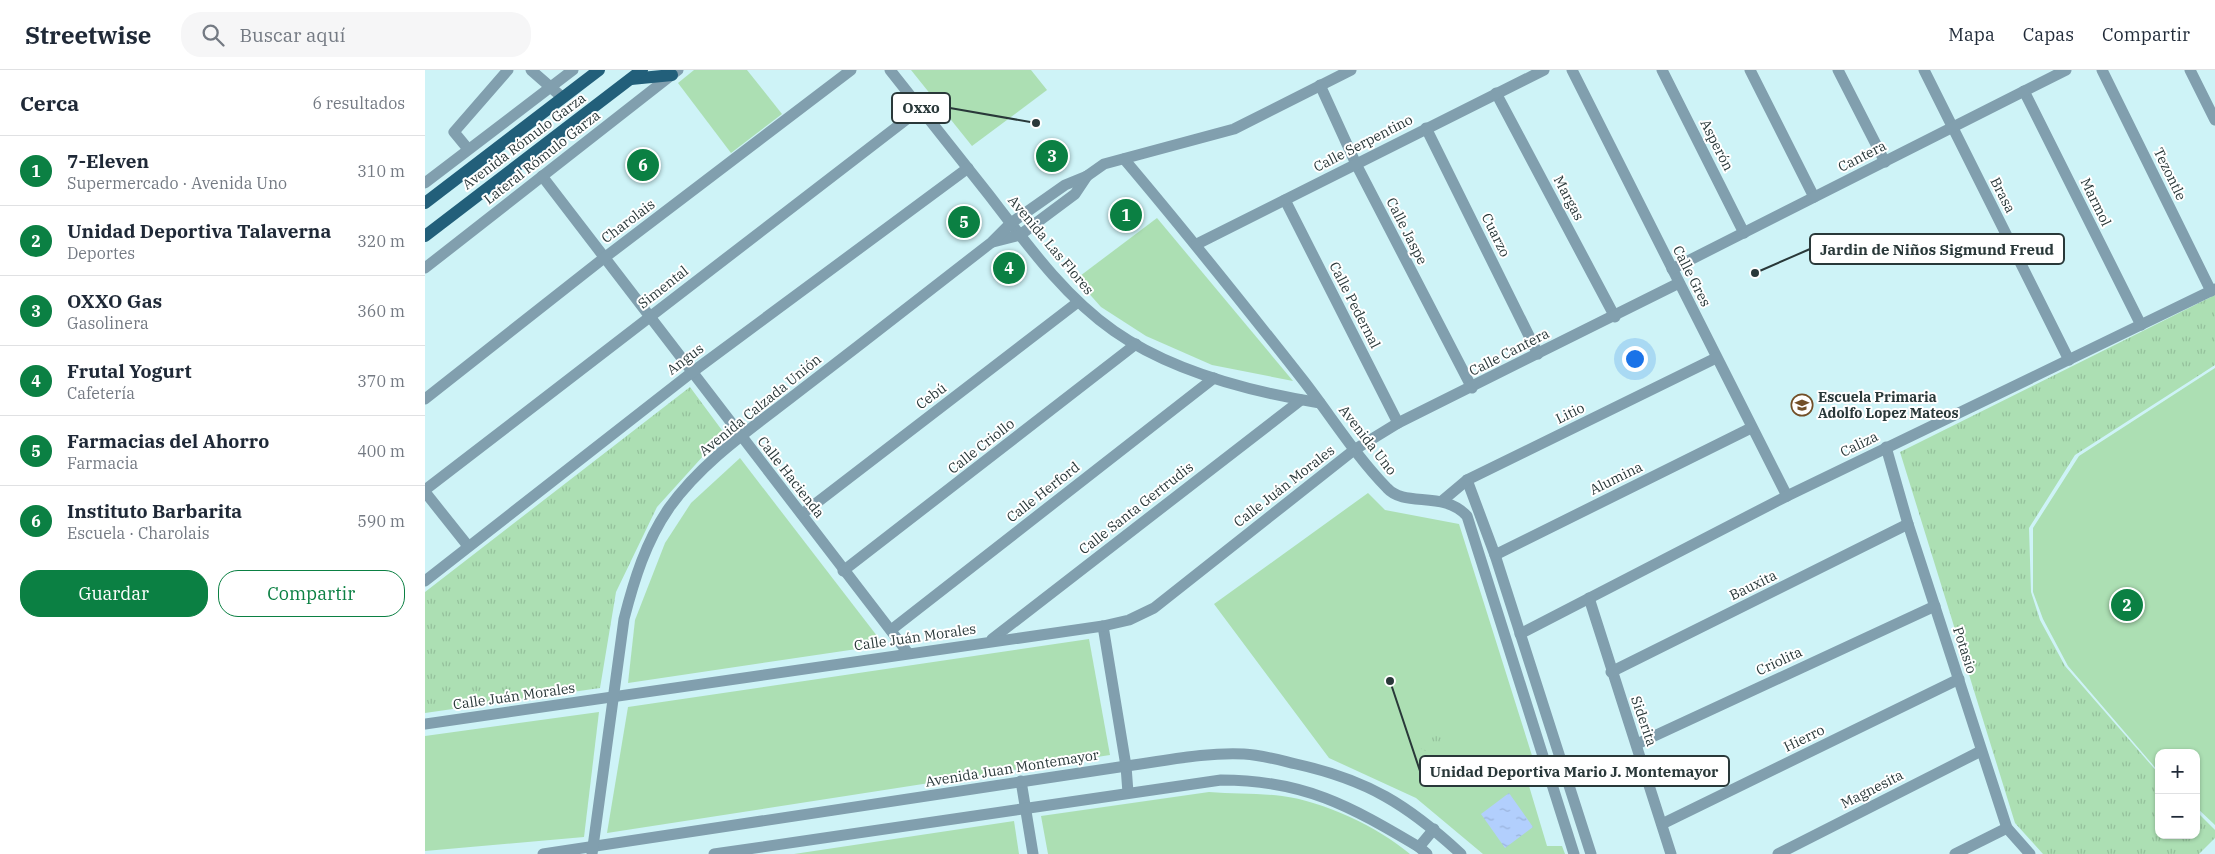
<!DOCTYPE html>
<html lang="es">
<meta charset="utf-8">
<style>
:root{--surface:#fff;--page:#f6f6f7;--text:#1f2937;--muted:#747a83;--line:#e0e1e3;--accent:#0b8043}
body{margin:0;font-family:"IBM Plex Serif",serif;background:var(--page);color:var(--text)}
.controls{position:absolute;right:15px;bottom:15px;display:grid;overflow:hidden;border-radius:10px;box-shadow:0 1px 4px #0004}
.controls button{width:45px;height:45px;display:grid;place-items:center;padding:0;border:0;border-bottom:1px solid var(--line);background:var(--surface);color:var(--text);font:25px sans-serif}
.you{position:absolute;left:1209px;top:288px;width:18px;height:18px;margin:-12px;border:4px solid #fff;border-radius:50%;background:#1a73e8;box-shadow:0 0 0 8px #1a73e833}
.badge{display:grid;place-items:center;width:32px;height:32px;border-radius:50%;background:var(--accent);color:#fff;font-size:16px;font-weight:700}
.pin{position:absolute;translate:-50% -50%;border:2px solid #fff;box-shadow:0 1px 5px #0006}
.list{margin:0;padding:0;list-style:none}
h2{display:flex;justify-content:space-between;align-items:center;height:65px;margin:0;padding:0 20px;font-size:21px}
h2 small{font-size:16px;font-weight:400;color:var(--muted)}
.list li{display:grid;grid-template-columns:32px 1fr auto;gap:15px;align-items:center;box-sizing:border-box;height:70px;padding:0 20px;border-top:1px solid var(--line)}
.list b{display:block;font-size:19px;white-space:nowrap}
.list p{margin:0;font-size:16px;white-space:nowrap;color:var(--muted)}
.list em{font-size:16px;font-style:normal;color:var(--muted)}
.actions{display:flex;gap:10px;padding:15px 20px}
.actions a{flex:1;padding:11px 0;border:1px solid var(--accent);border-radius:20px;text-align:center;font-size:18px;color:var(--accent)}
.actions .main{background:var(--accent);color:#fff}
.icon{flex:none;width:28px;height:28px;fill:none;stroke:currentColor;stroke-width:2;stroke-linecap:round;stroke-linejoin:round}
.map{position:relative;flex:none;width:1790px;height:784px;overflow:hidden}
header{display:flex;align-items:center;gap:30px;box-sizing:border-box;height:70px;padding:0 25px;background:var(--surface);border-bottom:1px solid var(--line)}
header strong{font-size:24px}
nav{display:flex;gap:28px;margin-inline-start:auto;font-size:18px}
.search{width:350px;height:45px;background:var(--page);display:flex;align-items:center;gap:12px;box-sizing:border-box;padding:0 18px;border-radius:20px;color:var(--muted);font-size:19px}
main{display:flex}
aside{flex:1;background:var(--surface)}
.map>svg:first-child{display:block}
</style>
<header>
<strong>Streetwise</strong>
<div class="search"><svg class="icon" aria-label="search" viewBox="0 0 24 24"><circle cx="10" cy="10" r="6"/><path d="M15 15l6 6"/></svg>Buscar aquí</div>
<nav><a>Mapa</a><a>Capas</a><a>Compartir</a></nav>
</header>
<main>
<aside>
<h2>Cerca<small>6 resultados</small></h2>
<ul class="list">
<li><span class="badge">1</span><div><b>7-Eleven</b><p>Supermercado · Avenida Uno</p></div><em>310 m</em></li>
<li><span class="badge">2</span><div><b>Unidad Deportiva Talaverna</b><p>Deportes</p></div><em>320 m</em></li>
<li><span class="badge">3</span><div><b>OXXO Gas</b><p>Gasolinera</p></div><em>360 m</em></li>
<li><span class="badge">4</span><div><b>Frutal Yogurt</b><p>Cafetería</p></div><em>370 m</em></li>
<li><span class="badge">5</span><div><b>Farmacias del Ahorro</b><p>Farmacia</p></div><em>400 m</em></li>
<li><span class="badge">6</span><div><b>Instituto Barbarita</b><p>Escuela · Charolais</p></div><em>590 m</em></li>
</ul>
<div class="actions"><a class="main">Guardar</a><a>Compartir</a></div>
</aside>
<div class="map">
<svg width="1790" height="784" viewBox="0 0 1790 784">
<defs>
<pattern id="park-tufts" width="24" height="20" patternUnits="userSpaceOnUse" patternTransform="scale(1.25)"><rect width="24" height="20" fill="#acdfb3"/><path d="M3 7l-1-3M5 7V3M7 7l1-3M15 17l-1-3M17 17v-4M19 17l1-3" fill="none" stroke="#94c09b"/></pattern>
<pattern id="water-ripples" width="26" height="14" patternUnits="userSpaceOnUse" patternTransform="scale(1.25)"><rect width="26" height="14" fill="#b2cffd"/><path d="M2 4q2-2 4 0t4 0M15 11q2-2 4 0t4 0" fill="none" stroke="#99b2da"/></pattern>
</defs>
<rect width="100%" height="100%" fill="#cef3f7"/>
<g fill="#acdfb3">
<path d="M 269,0 L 322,0 L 357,44 L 306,83 L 253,13 Z"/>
<path d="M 486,0 L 606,0 L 622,20 L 547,76 Z"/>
<path d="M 732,148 L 868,311 L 787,295 L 721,266 L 676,237 L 651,209 Z"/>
<path d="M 1790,298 L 1790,755 L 1771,737 L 1771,683 L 1734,683 L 1734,702 L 1643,596 L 1618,549 L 1608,522 L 1608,458 L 1654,386 Z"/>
<path d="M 315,388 L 459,575 L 203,613 L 210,550 L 240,473 L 266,433 Z"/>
<path d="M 943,423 L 960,440 L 1034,454 L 1109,692 L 1098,696 L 1122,776 L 1137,776 L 1140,784 L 1058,784 L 991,728 L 904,688 L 789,534 Z"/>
<path d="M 664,569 L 685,685 L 182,763 L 203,637 Z"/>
<path d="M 174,642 L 159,767 L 0,781 L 0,666 Z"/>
<path d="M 784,722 C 808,724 833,723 857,726 C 898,731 953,757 985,784 L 623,784 L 616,746 Z"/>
<path d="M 589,751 L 594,784 L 369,784 Z"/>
</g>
<g fill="url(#park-tufts)">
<path d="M 1790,225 L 1790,295 L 1650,385 L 1604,458 L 1606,522 L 1615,550 L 1640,596 L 1734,704 L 1734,765 L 1771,765 L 1771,741 L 1790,760 L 1790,768 L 1774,784 L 1618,784 L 1590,753 L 1475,382 Z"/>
<path d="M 265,317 L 299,363 L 232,437 L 191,522 L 175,618 L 0,643 L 0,522 Z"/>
<path d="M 1012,654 L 1017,657 L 1021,664 L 1007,684 L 990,676 L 990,671 L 1001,659 Z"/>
</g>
<path fill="url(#water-ripples)" d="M 1084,723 L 1108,757 L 1080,778 L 1056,744 Z"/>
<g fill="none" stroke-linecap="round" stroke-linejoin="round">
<g stroke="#819fae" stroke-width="11">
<path d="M 106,0 L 138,28"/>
<path d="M 465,0 C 498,42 531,83 564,125 C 601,173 639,226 689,261 C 746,301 827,322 895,333"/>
<path d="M 1147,0 L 1362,426"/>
<path d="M 1237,0 L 1319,163"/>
<path d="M 1325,0 L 1389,127"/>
<path d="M 1413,0 L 1460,92"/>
<path d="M 1499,0 L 1644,290"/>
<path d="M 1677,0 L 1786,221"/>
<path d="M 1765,0 L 1790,50"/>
<path d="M 895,15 L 931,94 L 1047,318"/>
<path d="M 1599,21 L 1716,255"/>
<path d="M 1071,23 L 1190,247"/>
<path d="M 1001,58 L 1113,284"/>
<path d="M 43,79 L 29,62 L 83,0"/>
<path d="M 699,89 C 760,161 819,235 878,310 C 906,346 930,385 962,418 C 980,438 1018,420 1042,446 L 1149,784"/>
<path d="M 117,106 L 483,583"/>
<path d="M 0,113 L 148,0"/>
<path d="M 860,130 L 973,353"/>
<path d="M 568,172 L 595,165 L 650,124 L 662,106"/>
<path d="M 772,174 L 1119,0"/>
<path d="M 0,198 L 253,0"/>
<path d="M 1247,199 L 1641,0"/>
<path d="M 0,329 L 179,188 L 426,0"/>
<path d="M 1461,377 L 1483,454 L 1582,758 L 1605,784"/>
<path d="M 1042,410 L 1070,485 L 1166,784"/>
<path d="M 0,420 L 495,39"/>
<path d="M 0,422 L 43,476"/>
<path d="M 1017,431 L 1042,410 L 1291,288"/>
<path d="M 377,444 L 653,232"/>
<path d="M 1070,485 L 1326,358"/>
<path d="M 418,501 L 711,274"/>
<path d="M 0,511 L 266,303 L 543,98"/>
<path d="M 1164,528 L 1246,784"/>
<path d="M 678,556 L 701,696 L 703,723"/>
<path d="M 466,560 L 789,308"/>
<path d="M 1095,564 L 1362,426 L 1790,219"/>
<path d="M 567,569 L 876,330"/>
<path d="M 1186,602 L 1483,454"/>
<path d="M 0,654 L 678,556 L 704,550 L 729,538 L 929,380 L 973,353 L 1254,213"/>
<path d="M 1212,674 L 1510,536"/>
<path d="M 596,711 L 608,784"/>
<path d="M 1237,754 L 1534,609"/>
<path d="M 994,777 L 1009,759"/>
<path d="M 118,784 L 701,696 C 740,691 780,682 819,684 C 837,685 854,690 871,694 C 943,710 983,735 1036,784"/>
<path d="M 167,784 L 199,549 C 209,510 221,471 244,438 C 278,390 330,356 376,320 C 440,271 504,221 567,172 L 586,153 L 640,115 L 662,106 L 679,94 L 809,59 L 926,0"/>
<path d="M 289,784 L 796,710 C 879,710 925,736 994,777 L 1002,784"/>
<path d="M 1353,784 L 1556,681"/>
<path d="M 1530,784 L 1582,758"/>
</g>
<g stroke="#225f7a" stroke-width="12">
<path d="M 206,9 L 247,5"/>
<path d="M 0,133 L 174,0"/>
<path d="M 0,166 L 217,0"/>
</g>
</g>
<defs>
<g id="school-ring" transform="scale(1.125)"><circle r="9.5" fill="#fff" stroke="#724f28" stroke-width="1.5"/><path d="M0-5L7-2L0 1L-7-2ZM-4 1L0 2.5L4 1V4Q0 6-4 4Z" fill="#724f28"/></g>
</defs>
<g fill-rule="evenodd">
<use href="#school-ring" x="1377" y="335"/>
</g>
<g text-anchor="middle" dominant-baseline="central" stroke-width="4" stroke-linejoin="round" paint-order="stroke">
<g font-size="14" fill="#293839" stroke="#fff">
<text transform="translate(99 71) rotate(-37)">Avenida Rómulo Garza</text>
<text transform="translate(938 73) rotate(-27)">Calle Serpentino</text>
<text transform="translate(1292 75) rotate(63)">Asperón</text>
<text transform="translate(1437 86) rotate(-27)">Cantera</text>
<text transform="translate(117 87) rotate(-38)">Lateral Rómulo Garza</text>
<text transform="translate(1745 104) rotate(64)">Tezontle</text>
<text transform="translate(1578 125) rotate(63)">Brasa</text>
<text transform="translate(1144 128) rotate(62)">Margas</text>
<text transform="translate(1671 132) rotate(64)">Marmol</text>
<text transform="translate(203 151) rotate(-37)">Charolais</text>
<text transform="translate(982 161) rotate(63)">Calle Jaspe</text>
<text transform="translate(1071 165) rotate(64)">Cuarzo</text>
<text transform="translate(626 175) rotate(50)">Avenida Las Flores</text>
<text transform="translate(1267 206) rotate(63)">Calle Gres</text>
<text transform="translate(238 217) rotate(-38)">Simental</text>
<text transform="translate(930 235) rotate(63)">Calle Pedernal</text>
<text transform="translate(1084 282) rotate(-27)">Calle Cantera</text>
<text transform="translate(260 289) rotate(-37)">Angus</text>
<text transform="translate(506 326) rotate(-37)">Cebú</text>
<text transform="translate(335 335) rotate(-39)">Avenida Calzada Unión</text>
<text transform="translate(1145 343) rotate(-26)">Litio</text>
<text transform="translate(943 370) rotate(52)">Avenida Uno</text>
<text transform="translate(1434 374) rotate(-26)">Caliza</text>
<text transform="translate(556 376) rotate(-38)">Calle Criollo</text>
<text transform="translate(366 407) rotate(52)">Calle Hacienda</text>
<text transform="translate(1191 408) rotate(-26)">Alumina</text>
<text transform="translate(859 416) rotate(-38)">Calle Juán Morales</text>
<text transform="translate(618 422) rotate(-38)">Calle Herford</text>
<text transform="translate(711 438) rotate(-38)">Calle Santa Gertrudis</text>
<text transform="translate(1328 515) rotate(-26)">Bauxita</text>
<text transform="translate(490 567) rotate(-8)">Calle Juán Morales</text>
<text transform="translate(1540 580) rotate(72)">Potasio</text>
<text transform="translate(1354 591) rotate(-25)">Criolita</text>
<text transform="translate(89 626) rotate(-8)">Calle Juán Morales</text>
<text transform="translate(1219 651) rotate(71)">Siderita</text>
<text transform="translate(1379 668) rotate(-26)">Hierro</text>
<text transform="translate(587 698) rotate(-9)">Avenida Juan Montemayor</text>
<text transform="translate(1447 719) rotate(-27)">Magnesita</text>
</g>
<g font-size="14" font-weight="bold" fill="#293839" stroke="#fff" text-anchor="start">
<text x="1393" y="327">Escuela Primaria<tspan x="1393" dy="16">Adolfo Lopez Mateos</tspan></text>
</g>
</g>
<path fill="none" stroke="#293839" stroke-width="2" d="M611 53L525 38M1330 203L1385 179M965 611L995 701"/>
<g fill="#293839" stroke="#fff" stroke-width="2">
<circle cx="611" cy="53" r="5"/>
<circle cx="1330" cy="203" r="5"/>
<circle cx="965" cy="611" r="5"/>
</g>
<g fill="#fff" stroke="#293839" stroke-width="2">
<rect x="467" y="23" width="58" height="30" rx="5"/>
<rect x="1385" y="164" width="254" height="30" rx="5"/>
<rect x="995" y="686" width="309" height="30" rx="5"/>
</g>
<g font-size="15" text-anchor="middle" font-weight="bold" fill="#293839">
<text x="496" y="43">Oxxo</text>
<text x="1512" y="185">Jardin de Niños Sigmund Freud</text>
<text x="1149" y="707">Unidad Deportiva Mario J. Montemayor</text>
</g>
</svg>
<div class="controls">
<button>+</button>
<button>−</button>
</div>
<div class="you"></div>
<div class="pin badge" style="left:701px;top:145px">1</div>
<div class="pin badge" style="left:1702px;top:535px">2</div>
<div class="pin badge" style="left:627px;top:86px">3</div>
<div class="pin badge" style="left:584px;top:198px">4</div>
<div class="pin badge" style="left:539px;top:152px">5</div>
<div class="pin badge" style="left:218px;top:95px">6</div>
</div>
</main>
